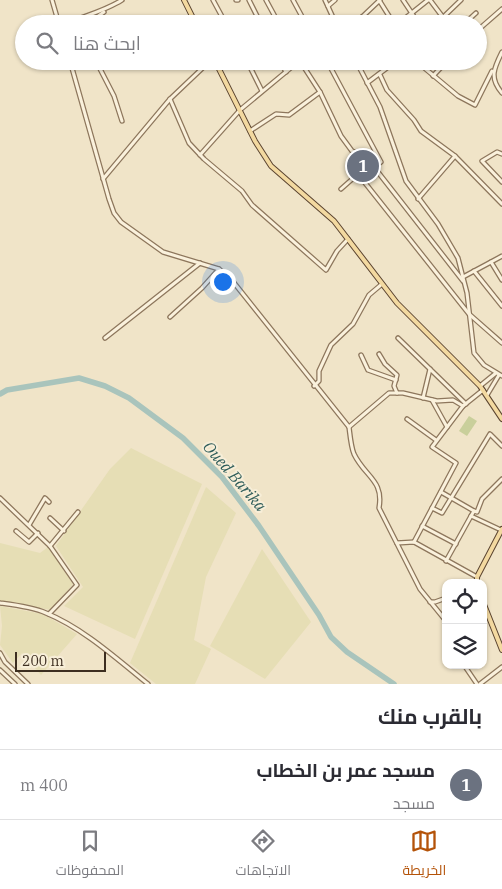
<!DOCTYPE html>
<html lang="ar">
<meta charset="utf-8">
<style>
:root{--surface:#fff;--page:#f2f2f3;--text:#2b2b33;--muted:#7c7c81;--line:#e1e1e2;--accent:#b45309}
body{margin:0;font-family:"IBM Plex Serif",Cairo,serif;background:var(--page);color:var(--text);direction:rtl}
.controls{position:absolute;right:15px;bottom:15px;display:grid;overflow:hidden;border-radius:10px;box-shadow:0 1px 4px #0004}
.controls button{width:45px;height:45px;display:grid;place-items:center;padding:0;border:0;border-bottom:1px solid var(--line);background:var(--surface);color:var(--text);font:25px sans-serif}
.scale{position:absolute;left:15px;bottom:12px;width:91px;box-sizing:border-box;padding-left:5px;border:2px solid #3d2e20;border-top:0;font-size:14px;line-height:18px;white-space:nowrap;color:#3d2e20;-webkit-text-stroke:4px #f7eed8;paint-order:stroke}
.you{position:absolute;left:222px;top:281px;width:18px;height:18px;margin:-12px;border:4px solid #fff;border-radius:50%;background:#1a73e8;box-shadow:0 0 0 8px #1a73e833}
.badge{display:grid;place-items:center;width:32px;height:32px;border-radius:50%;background:var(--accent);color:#fff;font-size:16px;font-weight:700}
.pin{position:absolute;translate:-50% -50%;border:2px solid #fff;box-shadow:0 1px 5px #0006}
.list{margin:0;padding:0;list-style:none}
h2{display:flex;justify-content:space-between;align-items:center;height:65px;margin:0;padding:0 20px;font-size:21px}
h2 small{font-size:16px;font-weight:400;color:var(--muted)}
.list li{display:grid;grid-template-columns:32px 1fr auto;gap:15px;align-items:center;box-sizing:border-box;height:70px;padding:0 20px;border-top:1px solid var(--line)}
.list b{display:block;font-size:19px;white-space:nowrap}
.list p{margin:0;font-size:16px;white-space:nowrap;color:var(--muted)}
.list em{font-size:16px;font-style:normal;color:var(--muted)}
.icon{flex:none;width:28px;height:28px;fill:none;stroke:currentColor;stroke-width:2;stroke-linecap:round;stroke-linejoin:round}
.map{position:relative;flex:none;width:502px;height:684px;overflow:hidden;direction:ltr}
.search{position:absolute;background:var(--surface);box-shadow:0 1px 4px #0004;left:15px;right:15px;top:15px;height:55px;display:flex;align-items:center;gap:12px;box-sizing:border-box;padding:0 18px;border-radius:28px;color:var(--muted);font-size:19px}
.sheet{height:135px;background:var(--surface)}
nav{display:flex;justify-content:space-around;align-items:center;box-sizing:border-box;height:70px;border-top:1px solid var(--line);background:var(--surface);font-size:14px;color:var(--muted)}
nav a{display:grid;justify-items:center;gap:2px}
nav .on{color:var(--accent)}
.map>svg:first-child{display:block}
</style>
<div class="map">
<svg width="502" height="684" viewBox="0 0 502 684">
<rect width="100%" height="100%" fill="#f0e4c8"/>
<g fill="#e6deb5">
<path d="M 131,448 L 202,484 L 135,639 L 64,606 L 83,587 L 56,546 L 110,469 Z"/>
<path d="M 206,487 L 236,513 L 206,577 L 194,640 L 211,649 L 195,684 L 156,684 L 130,663 Z"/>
<path d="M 0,543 L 40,553 L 48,547 L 73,584 L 51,610 L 0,601 Z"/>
<path d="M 262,549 L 311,622 L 265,679 L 210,646 Z"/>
<path d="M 0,606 L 43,614 L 77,634 L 41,675 L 22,653 L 13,663 L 0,645 L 2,626 Z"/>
</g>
<path fill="#c9cf9b" d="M 469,416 L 477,421 L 467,436 L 459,431 Z"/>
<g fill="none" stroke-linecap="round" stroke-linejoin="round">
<path stroke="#a9c4bc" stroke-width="5.5" d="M 0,394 L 7,390 L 79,378 L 105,386 L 129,398 L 183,438 L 222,477 L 259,526 L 319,615 L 331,637 L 347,652 L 394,684"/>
<g stroke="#8d765c" stroke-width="5.5">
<g id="minor">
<path d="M 52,0 L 59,24"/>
<path d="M 213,0 L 226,24"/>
<path d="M 236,0 L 238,0"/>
<path d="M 249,0 L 261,24"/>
<path d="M 266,0 L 279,24"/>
<path d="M 293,0 L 306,24"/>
<path d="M 325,0 L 336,24"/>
<path d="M 379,0 L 394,24"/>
<path d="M 403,0 L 419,24"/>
<path d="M 430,0 L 448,24"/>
<path d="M 328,6 L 335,0"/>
<path d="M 362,17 L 366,24"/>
<path d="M 65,24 C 84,16 105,11 122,0"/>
<path d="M 87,24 L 104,12"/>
<path d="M 351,24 L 362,17 L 380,0"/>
<path d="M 398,24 L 428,0"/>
<path d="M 436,24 L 461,0"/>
<path d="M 464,24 L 476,13"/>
<path d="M 478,30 L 502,9"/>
<path d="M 502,52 C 494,68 489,78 502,93"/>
<path d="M 70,61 L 109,199 L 114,213 L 121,222 L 163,252 L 219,269 L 231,279 L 349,427"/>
<path d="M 96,61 L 114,96 L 122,121"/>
<path d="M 247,61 L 262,91"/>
<path d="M 280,61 L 286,72"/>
<path d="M 300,61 L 320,92 L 341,136 L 352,151 L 366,156 L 374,167"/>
<path d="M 327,61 L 381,162 L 374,167 L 463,281"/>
<path d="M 356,61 L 380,107 L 406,181 L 438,224 L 458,258 L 467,293 L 474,353 L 484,365 L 502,376"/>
<path d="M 416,61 L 458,96 L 475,105 L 492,71"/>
<path d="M 380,75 L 387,90 L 414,120 L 421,131 L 455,156 L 502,204"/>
<path d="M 433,76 L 447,61"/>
<path d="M 367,83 L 396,61"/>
<path d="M 170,99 L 189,143 L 204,159 L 242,191 L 252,205 L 326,270 L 337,251 L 348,239"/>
<path d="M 250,131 L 276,114 L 289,115 L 320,92"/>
<path d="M 502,154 L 497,152 L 482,161 L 502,182"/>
<path d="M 200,155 L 240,110 L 299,61"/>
<path d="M 103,179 L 170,99 L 210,61"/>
<path d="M 341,189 L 358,174 L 469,314 L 502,343"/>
<path d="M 418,199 L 455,156"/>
<path d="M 491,262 L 502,256"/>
<path d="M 474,271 L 502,306"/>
<path d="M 463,277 L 491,262 L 502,280"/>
<path d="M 170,317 L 202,288 L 219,269"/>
<path d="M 105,338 L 200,263"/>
<path d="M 398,338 L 466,404"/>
<path d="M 379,354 L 385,364 L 397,375 L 394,386 L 397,393"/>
<path d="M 361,355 L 368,370 L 396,380"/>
<path d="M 314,386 L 319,381 L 319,371 L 331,345 L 353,324 L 369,295 L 382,284"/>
<path d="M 480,386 L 496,373"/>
<path d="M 487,395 L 499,375"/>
<path d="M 423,398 L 430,369"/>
<path d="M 432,400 L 447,427"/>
<path d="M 407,419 L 436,440"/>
<path d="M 441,492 L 474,511"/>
<path d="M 0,498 L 50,546 L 77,585 L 49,614"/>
<path d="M 432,508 L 442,513 L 490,434 L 502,446"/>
<path d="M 471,516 L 474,511 L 477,512 L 482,499 L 502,479"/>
<path d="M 50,518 L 64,531"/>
<path d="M 29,525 L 45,498 L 49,502"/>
<path d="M 422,526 L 456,544"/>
<path d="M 16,531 L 29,542 L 38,533"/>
<path d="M 414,542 L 456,463 L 432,447 L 463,406"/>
<path d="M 397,543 L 414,542 L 477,577"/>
<path d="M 50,546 L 78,512"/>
<path d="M 446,561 L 471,516 L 501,530"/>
<path d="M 430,602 L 435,602 L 446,598"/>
<path d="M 0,603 C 15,605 32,607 46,613 C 83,628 117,659 148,684"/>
<path d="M 446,621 L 420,589 L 379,508 C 384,480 365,477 354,454 C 351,447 350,435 349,427 L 389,393 L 403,393 L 437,401 L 453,400 L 463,406 L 483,390"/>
<path d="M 0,653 L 5,662 L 28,684"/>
<path d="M 464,665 L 477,684"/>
<path d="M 0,670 L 15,684"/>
<path d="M 480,684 L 502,667"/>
</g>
</g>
<g stroke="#5b4430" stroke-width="6">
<g id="major">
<path d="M 184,0 L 196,24"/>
<path d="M 215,61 L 255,141 L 271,166 L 334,221 L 397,303 L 480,386 L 502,419"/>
<path d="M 477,583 L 477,577 L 502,529"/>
<path d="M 483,602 L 502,650"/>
</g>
</g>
<use href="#minor" stroke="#faf1dc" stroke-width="3"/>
<use href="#major" stroke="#f3d9a0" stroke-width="4"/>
</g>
<g text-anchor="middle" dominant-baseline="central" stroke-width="4" stroke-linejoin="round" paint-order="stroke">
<g font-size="16" font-style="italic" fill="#2f5d5a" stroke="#f7eed8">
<text transform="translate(235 476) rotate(49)">Oued Barika</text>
</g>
</g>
</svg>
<div class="controls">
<button><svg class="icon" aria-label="locate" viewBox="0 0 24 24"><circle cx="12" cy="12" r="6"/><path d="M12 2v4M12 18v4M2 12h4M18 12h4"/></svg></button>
<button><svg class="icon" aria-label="layers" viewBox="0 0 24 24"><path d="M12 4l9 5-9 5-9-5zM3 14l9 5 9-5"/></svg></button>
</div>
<div class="scale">200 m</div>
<div class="you"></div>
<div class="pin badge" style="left:363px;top:166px;background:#6b7280">1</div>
<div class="search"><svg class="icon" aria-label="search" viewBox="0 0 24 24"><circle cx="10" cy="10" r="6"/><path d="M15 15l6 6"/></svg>ابحث هنا</div>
</div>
<section class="sheet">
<h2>بالقرب منك<small></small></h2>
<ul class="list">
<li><span class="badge" style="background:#6b7280">1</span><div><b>مسجد عمر بن الخطاب</b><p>مسجد</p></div><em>400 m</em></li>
</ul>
</section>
<nav>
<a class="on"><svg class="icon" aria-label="map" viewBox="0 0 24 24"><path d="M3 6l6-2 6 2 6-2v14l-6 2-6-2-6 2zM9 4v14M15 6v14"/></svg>الخريطة</a>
<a><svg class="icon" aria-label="directions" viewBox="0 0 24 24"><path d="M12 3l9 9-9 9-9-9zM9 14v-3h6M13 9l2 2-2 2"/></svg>الاتجاهات</a>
<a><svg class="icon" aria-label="saved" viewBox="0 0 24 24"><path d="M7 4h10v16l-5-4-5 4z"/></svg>المحفوظات</a>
</nav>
